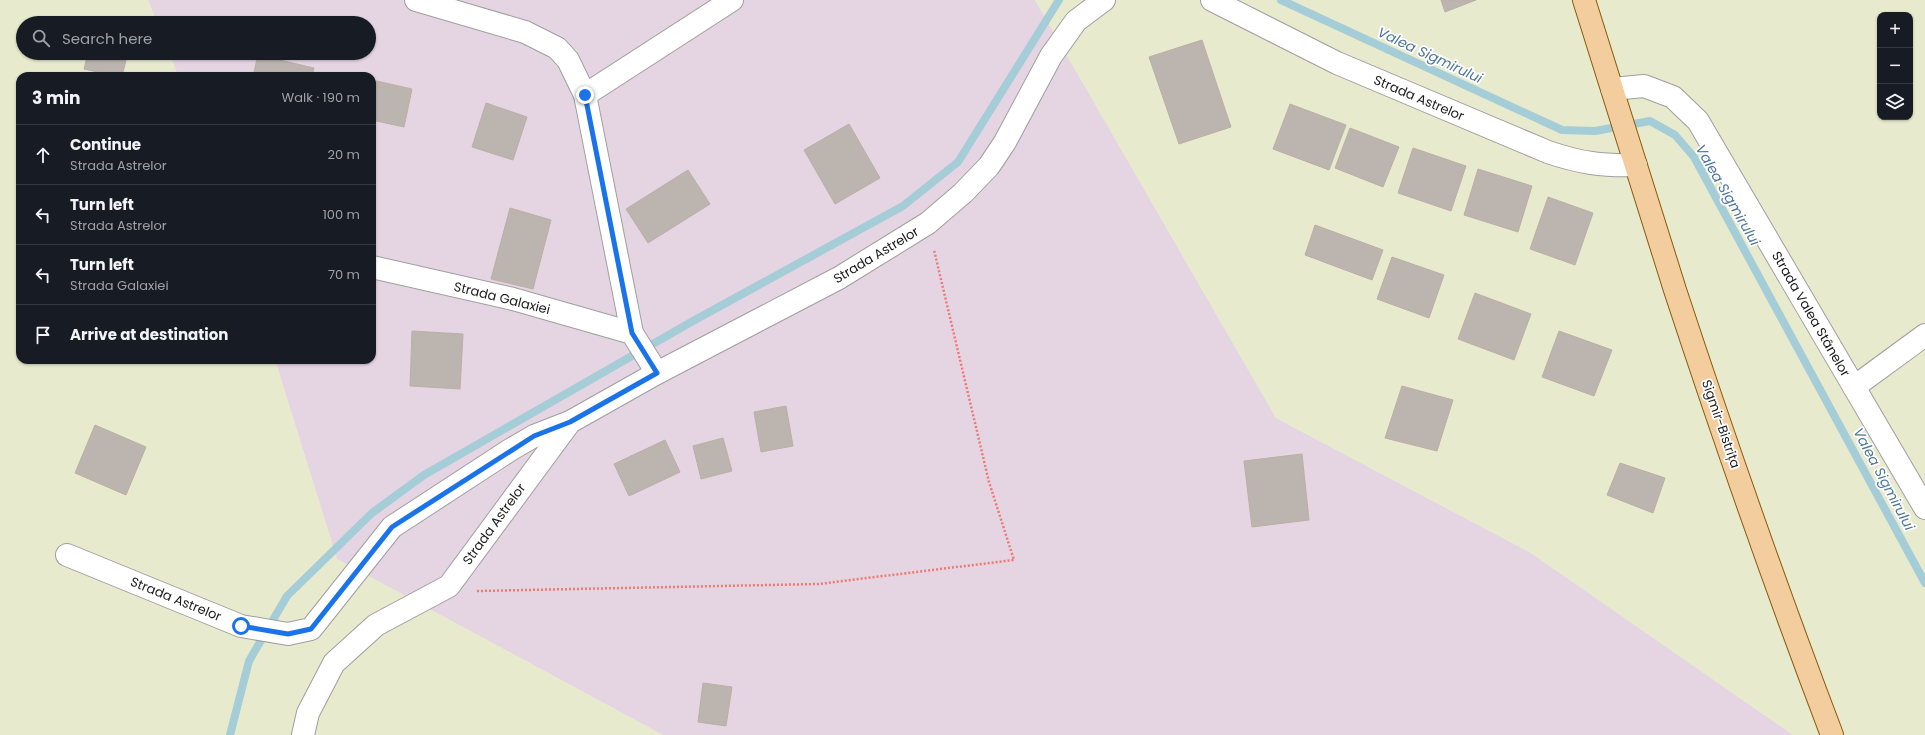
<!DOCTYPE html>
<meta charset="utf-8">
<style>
:root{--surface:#171b24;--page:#242831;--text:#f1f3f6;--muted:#9ea1a6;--line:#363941}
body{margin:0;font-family:Poppins,sans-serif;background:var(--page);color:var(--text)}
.controls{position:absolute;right:12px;top:12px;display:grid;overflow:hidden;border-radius:8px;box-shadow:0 1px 3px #0004}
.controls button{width:36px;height:36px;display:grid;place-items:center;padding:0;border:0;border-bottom:1px solid var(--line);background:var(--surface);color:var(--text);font:20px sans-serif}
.stop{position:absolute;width:12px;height:12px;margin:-9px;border:3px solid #1a73e8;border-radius:50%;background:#fff}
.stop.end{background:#1a73e8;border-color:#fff;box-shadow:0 1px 4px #0008}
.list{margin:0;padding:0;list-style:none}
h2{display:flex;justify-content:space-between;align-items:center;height:52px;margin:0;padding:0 16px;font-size:17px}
h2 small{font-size:13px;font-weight:400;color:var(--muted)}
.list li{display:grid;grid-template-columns:26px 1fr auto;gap:12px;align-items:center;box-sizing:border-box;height:60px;padding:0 16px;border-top:1px solid var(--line)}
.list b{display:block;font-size:15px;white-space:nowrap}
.list p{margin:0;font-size:13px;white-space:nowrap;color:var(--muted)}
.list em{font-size:13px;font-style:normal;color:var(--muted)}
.icon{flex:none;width:22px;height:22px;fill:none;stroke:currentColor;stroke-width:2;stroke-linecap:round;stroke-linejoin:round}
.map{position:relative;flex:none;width:1925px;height:735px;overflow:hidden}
.search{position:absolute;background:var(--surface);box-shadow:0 1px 3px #0004;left:16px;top:16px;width:360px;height:44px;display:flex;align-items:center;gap:10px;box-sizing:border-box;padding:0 14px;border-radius:22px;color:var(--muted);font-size:15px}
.panel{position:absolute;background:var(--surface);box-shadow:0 1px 3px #0004;left:16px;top:72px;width:360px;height:292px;border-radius:12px}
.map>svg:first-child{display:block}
</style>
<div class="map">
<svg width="1925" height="735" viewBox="0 0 1925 735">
<rect width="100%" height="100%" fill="#ece8e1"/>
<path fill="#e5d4e2" d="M 148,0 L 1035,0 L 1276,418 L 1531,553 L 1793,735 L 663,735 L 337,559 L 275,360 L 372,360 L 372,76 L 178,76 L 169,53 L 369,53 L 369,23 L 157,23 Z"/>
<g fill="#e8eace" fill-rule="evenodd">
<path d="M 0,0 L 148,0 L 157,23 L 23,23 L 23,53 L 169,53 L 178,76 L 20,76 L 20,360 L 275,360 L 337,559 L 663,735 L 0,735 Z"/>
<path d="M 1035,0 L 1925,0 L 1925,735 L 1793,735 L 1531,553 L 1276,418 ZM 1880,15 L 1910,15 L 1910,117 L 1880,117 Z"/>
</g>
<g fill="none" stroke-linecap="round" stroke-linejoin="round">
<g stroke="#a5cdd7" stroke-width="8">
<path d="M 1281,0 L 1562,130 L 1595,131 L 1650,121 L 1675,135 L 1694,157 L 1925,583"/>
<path d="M 230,735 L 249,661 L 287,596 L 372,513 L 424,475 L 693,321 L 903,206 L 958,162 L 1059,0"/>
</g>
</g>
<g fill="#bcb4ae" stroke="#bcafa5">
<path d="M 1441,0 L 1476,0 L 1445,12 Z"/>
<path d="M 1202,40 L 1231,127 L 1179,144 L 1149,57 Z"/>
<path d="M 88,53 L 128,53 L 122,76 L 115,76 L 84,69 Z"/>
<path d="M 258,55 L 314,68 L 312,76 L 253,76 Z"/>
<path d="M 372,80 L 412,89 L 404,127 L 372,120 Z"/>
<path d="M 486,103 L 527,117 L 513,160 L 472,147 Z"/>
<path d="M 1290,104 L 1346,125 L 1329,170 L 1273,149 Z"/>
<path d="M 849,124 L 880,178 L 835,204 L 804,150 Z"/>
<path d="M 1350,128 L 1399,147 L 1383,187 L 1335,168 Z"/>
<path d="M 1413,148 L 1466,166 L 1451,211 L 1398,193 Z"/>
<path d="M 1478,169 L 1532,186 L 1518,232 L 1464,215 Z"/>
<path d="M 688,170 L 710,204 L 648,243 L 626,209 Z"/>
<path d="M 1548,197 L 1593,213 L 1575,265 L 1530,249 Z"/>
<path d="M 510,208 L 551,220 L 533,289 L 491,279 Z"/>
<path d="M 1315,225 L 1383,250 L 1372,280 L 1305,255 Z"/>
<path d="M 1392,257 L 1444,275 L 1429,318 L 1377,299 Z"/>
<path d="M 1475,293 L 1531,314 L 1514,360 L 1458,339 Z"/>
<path d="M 412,331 L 463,334 L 460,389 L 410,386 Z"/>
<path d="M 1559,331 L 1612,350 L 1594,396 L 1542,377 Z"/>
<path d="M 1402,386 L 1453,400 L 1437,451 L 1385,438 Z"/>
<path d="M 786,406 L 793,446 L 761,452 L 754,412 Z"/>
<path d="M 95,425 L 146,447 L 126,495 L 75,473 Z"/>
<path d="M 723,438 L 732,471 L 701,479 L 693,446 Z"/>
<path d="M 665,440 L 680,472 L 629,496 L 614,464 Z"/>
<path d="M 1302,454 L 1309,520 L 1252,527 L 1244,461 Z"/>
<path d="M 1620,463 L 1665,478 L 1653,513 L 1607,495 Z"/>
<path d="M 703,683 L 732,687 L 726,726 L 698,722 Z"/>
</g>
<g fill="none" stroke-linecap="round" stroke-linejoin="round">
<g stroke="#9f9f9f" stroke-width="24">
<g id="minor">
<path d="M 416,0 L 525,32 L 557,48 L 568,60 L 585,95 L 632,333 L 657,373"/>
<path d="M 1212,0 L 1337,63 L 1548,152 C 1580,163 1602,166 1636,165"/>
<path d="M 1612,89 L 1644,86 L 1673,97 L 1698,121 L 1925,508"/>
<path d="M 585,95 L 732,0"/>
<path d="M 372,267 L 513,299 L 632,333"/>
<path d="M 1854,387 L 1925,335"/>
<path d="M 67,555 L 241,626 L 288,634 L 311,629 L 392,527 L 510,450 L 534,436 L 570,422"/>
<path d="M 303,735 L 308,713 L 334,663 L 376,625 L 449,586 L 570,422 L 657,373 L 839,278 L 928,223 L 963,193 L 989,166 L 1005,142 L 1051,56 L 1076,21 L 1104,0"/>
</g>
</g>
<g stroke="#875b0c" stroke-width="24">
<path id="major" d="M 1584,0 C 1615,97 1644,193 1675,290 C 1724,439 1776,588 1832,735"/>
</g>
<path stroke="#ee7a71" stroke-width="2.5" stroke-dasharray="2 2" stroke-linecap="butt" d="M 477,591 L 818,584 L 1014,560 L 989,482 L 934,250"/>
<use href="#minor" stroke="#fff" stroke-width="22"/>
<use href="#major" stroke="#f4cd9f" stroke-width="22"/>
</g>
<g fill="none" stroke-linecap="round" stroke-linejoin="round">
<path stroke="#1a73e8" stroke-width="5" d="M 241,626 L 288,634 L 311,629 L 392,527 L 534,436 L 570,422 L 657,373 L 632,333 L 585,95"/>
</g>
<g text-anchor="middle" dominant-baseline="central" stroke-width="3.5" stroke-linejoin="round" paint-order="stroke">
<g font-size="13" fill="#1b1b1b" stroke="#fff">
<text transform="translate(1419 98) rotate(23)">Strada Astrelor</text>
<text transform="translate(876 255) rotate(-31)">Strada Astrelor</text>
<text transform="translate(502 298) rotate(14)">Strada Galaxiei</text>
<text transform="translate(1811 314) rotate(60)">Strada Valea Stânelor</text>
<text transform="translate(1721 424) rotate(71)">Sigmir-Bistrița</text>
<text transform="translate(494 524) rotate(-54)">Strada Astrelor</text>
<text transform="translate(176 599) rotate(22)">Strada Astrelor</text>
</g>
<g font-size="14" font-style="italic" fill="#4d769b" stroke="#fff">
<text transform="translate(1430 55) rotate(25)">Valea Sigmirului</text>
<text transform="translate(1728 195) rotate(60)">Valea Sigmirului</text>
<text transform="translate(1884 479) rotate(62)">Valea Sigmirului</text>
</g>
</g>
</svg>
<div class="controls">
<button>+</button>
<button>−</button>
<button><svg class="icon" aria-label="layers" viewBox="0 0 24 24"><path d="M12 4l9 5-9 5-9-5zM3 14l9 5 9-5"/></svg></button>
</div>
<div class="stop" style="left:241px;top:626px"></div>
<div class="stop end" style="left:585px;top:95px"></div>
<div class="search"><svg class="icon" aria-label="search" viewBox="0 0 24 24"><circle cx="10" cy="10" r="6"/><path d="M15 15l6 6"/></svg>Search here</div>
<section class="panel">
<h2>3 min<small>Walk · 190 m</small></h2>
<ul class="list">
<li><svg class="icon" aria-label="ahead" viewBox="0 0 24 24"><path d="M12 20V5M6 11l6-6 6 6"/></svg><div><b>Continue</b><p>Strada Astrelor</p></div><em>20 m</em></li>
<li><svg class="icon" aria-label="left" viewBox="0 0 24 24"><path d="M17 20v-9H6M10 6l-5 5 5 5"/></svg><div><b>Turn left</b><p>Strada Astrelor</p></div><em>100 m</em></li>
<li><svg class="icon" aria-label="left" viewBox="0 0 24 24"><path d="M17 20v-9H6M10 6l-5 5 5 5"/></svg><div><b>Turn left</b><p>Strada Galaxiei</p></div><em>70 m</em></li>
<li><svg class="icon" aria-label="arrive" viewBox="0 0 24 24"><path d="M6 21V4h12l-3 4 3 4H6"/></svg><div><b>Arrive at destination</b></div></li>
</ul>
</section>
</div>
